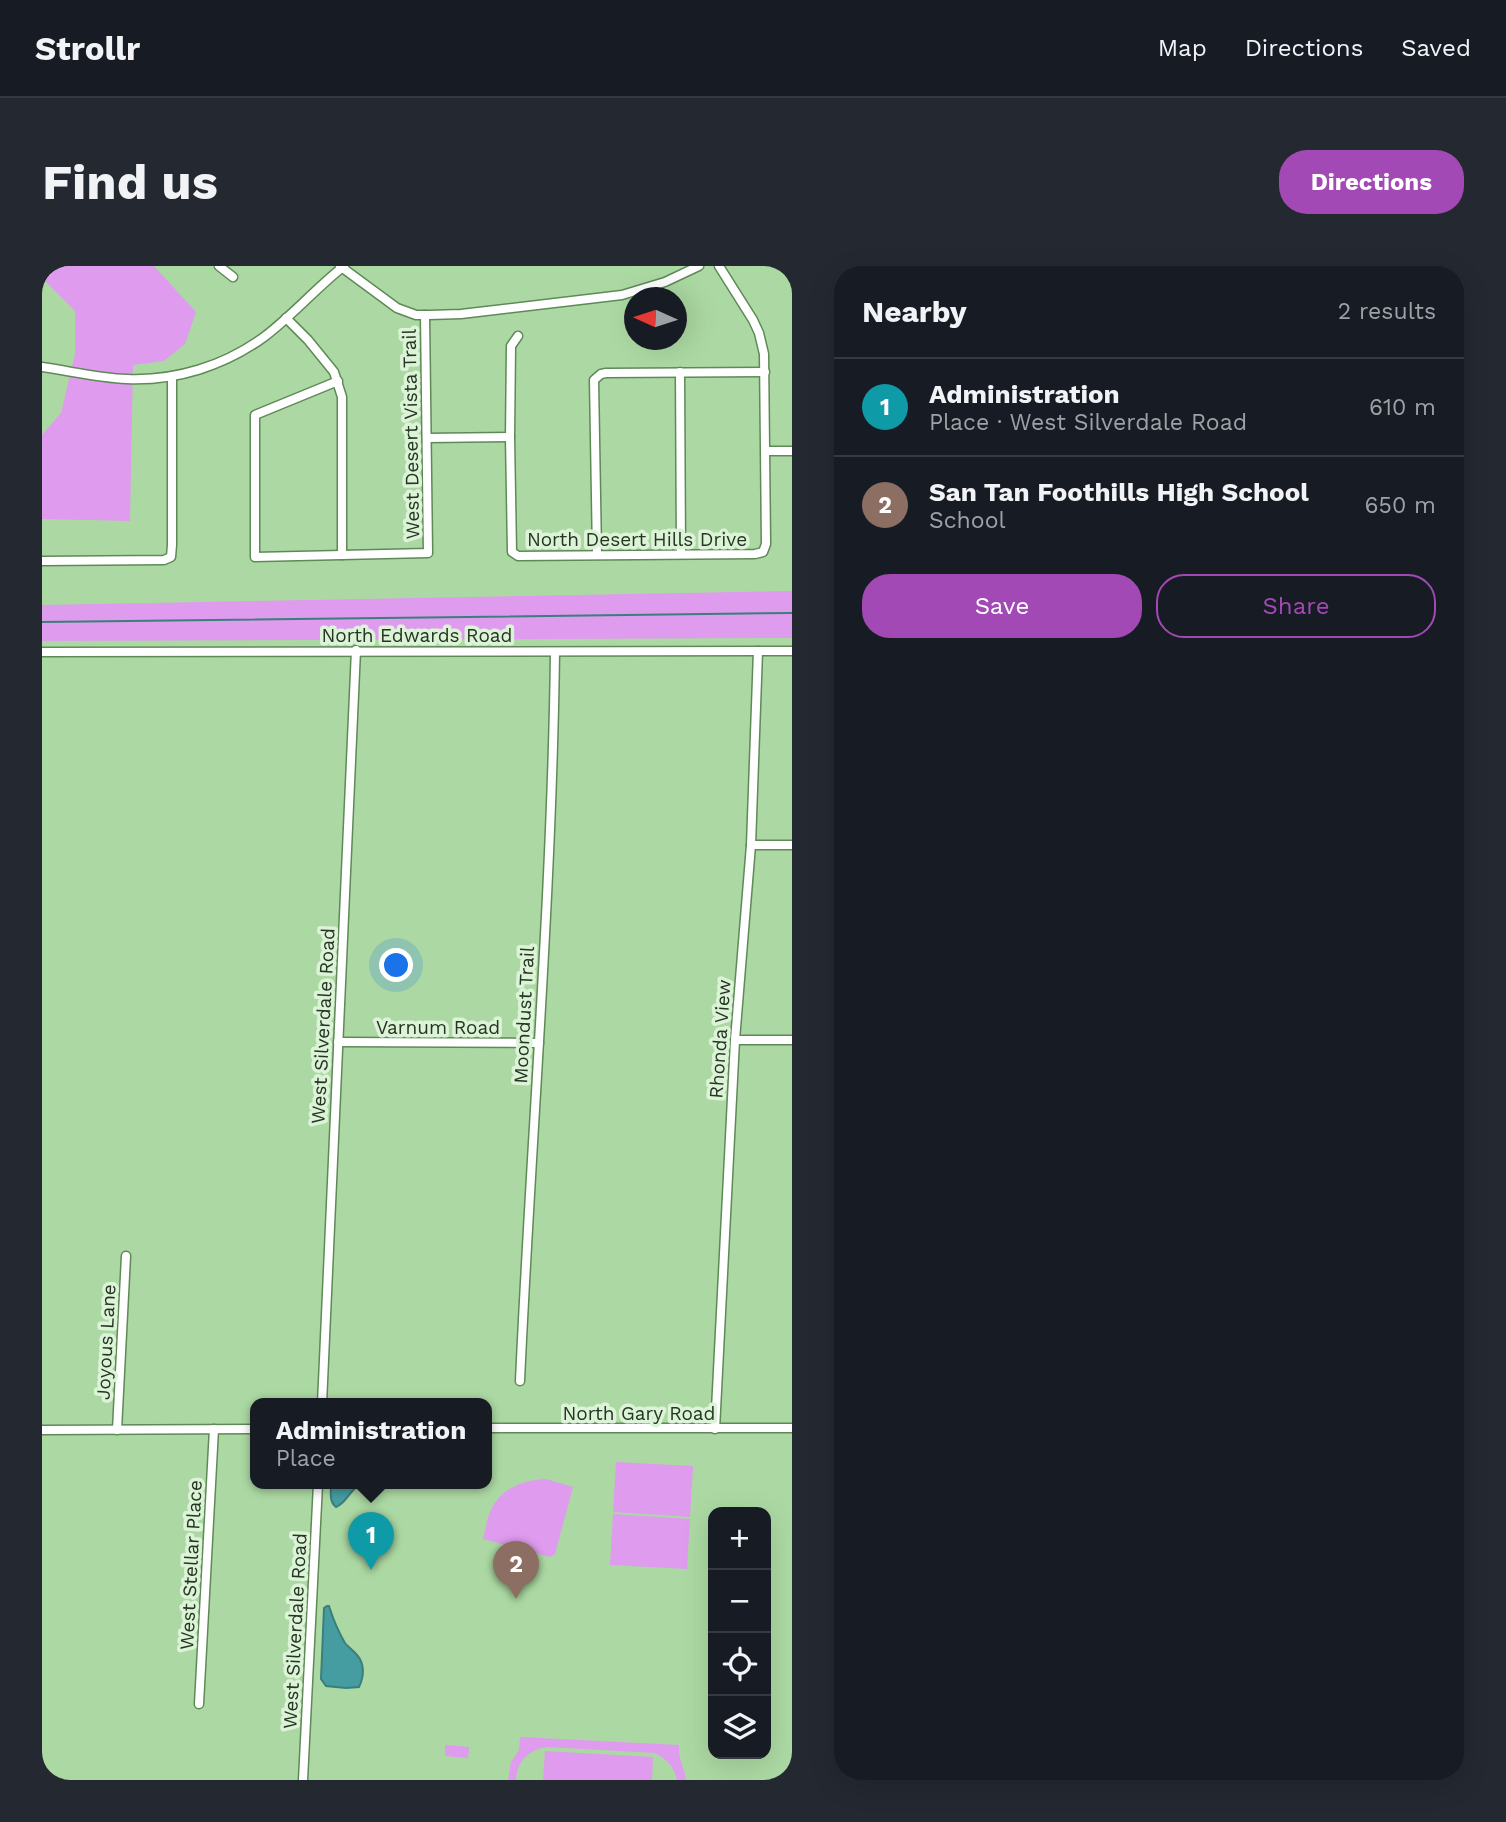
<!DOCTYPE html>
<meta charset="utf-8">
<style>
:root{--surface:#171b24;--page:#242831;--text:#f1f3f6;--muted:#9ea1a6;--line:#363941;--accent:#a349b5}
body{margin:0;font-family:"Work Sans",sans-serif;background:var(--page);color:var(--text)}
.controls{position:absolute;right:21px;bottom:21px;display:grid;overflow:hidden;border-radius:14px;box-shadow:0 7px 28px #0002}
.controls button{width:63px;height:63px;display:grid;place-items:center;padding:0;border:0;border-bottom:2px solid var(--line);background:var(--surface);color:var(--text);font:35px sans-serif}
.compass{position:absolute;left:582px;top:21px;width:63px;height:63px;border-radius:50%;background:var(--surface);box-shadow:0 7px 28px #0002;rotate:273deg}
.you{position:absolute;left:355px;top:700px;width:24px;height:24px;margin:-18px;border:5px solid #fff;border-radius:50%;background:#1a73e8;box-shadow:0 0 0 10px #1a73e833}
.badge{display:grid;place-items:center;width:46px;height:46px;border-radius:50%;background:var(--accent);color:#fff;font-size:23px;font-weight:700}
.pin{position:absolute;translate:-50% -58px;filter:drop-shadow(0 2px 4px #0008)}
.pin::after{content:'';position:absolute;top:37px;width:24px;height:21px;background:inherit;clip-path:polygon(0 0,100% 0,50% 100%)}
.popup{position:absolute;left:208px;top:1132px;width:242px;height:91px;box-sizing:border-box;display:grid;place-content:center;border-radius:14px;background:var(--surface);filter:drop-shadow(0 2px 5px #0005);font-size:23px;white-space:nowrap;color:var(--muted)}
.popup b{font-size:26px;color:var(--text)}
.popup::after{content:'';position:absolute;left:50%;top:100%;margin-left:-14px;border:14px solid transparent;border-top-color:var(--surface)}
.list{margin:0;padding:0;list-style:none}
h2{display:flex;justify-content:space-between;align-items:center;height:91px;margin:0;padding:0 28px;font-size:30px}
h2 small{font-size:23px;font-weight:400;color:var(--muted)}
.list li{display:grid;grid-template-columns:46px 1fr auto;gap:21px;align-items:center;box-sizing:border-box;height:98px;padding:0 28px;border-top:2px solid var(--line)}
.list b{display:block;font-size:26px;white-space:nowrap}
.list p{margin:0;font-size:23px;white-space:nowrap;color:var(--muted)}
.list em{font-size:23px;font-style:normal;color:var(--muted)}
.actions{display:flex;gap:14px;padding:21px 28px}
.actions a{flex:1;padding:16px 0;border:2px solid var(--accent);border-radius:28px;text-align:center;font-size:24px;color:var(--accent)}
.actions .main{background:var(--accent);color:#fff}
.icon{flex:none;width:38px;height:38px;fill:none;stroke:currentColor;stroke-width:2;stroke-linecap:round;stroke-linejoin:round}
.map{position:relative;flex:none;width:750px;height:1514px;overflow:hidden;border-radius:28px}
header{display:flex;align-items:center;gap:42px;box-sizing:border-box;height:98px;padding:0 35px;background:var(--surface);border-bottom:2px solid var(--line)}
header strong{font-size:33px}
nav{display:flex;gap:38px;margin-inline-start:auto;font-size:24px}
.intro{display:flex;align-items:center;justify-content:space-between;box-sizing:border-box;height:168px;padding:0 42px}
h1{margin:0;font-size:49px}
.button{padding:18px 32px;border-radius:28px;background:var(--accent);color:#fff;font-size:24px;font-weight:700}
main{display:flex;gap:42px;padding:0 42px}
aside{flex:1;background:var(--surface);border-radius:28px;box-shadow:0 7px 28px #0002}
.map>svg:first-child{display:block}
</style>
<header>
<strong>Strollr</strong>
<nav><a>Map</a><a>Directions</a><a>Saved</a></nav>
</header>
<div class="intro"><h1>Find us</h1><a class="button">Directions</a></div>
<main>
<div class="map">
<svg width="750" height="1514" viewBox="0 0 750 1514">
<rect width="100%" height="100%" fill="#acd9a3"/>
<g fill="#df9bee">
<path d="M 0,0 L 112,0 L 154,46 L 143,78 L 122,95 L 91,99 L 88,255 L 0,253 L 0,169 L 19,147 L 33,88 L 33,45 L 0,12 Z"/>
<path d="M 750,325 L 750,372 L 0,375 L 0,339 Z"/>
<path d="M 574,1196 L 651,1200 L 648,1251 L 571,1246 Z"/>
<path d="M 504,1213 L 531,1221 L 513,1288 L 508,1291 L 441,1273 C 443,1264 445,1254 448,1246 C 457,1223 481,1214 504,1213 Z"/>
<path d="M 571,1248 L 648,1253 L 645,1303 L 568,1299 Z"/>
<path d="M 478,1471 L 637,1479 C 636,1495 642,1499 644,1514 L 635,1514 C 632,1500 625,1493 612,1487 L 506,1481 C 487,1483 475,1495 474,1514 L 466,1514 L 469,1496 L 477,1484 Z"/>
<path d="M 403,1479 L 427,1481 L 426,1492 L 403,1490 Z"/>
<path d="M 503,1485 L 611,1491 L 610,1514 L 501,1514 Z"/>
</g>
<g fill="#459da2" stroke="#3b7e7b" stroke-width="2">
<path d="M 289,1218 L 320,1218 C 306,1224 306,1236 294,1241 C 287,1236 289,1226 289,1218 Z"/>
<path d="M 285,1340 L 287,1340 C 291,1353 296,1365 303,1377 C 307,1382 311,1384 315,1389 C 323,1398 322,1411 317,1421 L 304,1422 L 284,1420 L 279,1413 L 282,1342 Z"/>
</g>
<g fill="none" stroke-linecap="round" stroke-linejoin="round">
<path stroke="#3b7e7b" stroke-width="2" d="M 0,356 L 750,347"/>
<g stroke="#5f8957" stroke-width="11">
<g id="minor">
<path d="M 177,0 L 191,11"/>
<path d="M 298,0 L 355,42 L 374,49 L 387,49 L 419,48 L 580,29 L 623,16 L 657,0"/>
<path d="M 244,52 L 266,74 L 292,106 L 300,131 L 300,289"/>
<path d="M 476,70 L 469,80 L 468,171 L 470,286 L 476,290 L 713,288 L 721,286 L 724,278 L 722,88 L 717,67 L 711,54 L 677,0"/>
<path d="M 0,101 C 28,105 57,112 85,113 C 134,115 182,100 222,71 C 250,50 274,22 302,0"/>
<path d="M 638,106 L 639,288"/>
<path d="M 296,115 L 213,149 L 213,291 L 386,287 L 383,49"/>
<path d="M 385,172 L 468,171"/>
<path d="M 724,185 L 750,185"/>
<path d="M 555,288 L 552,114 L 559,108 L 564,107 L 723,106"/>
<path d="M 0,295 L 122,294 L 129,291 L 130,279 L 130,111"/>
<path d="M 0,386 L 750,385"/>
<path d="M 709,579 L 750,579"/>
<path d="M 693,774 L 750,774"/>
<path d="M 296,776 L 497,777"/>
<path d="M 478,1115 C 489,872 510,629 513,386"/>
<path d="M 280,1138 L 314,384"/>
<path d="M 444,1162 L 750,1162"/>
<path d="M 673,1163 L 693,774 L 709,579 L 716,385"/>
<path d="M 0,1164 L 214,1163"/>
<path d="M 75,1164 L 84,990"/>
<path d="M 157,1438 L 172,1163"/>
<path d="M 261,1514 L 276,1218"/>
</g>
</g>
<use href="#minor" stroke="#fff" stroke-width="8"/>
</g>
<g text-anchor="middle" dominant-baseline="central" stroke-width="7" stroke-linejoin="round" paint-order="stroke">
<g font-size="19" fill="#243621" stroke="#dcf3d8">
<text transform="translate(369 168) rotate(-91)">West Desert Vista Trail</text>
<text x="595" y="273">North Desert Hills Drive</text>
<text x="375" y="369">North Edwards Road</text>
<text transform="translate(482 749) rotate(-87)">Moondust Trail</text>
<text transform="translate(281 760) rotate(-87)">West Silverdale Road</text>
<text x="396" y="761">Varnum Road</text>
<text transform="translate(678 773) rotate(-86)">Rhonda View</text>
<text transform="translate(64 1076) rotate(-87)">Joyous Lane</text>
<text x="597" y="1147">North Gary Road</text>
<text transform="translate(149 1299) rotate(-87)">West Stellar Place</text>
<text transform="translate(253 1365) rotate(-87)">West Silverdale Road</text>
</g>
</g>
</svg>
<div class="controls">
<button>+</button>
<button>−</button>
<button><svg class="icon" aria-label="locate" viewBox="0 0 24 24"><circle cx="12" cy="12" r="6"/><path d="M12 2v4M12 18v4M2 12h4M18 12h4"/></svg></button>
<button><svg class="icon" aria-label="layers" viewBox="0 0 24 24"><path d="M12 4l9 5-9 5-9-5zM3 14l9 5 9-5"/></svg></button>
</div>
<svg class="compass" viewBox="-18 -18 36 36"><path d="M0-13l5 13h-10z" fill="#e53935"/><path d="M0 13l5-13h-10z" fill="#9ea1a6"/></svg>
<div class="you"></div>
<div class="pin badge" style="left:329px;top:1304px;background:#0f9aa8">1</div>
<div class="popup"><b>Administration</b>Place</div>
<div class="pin badge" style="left:474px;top:1333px;background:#8d6e63">2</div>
</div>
<aside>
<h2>Nearby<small>2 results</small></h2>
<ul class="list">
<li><span class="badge" style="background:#0f9aa8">1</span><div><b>Administration</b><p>Place · West Silverdale Road</p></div><em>610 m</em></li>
<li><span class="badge" style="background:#8d6e63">2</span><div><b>San Tan Foothills High School</b><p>School</p></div><em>650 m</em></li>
</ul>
<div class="actions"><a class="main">Save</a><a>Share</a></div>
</aside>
</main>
